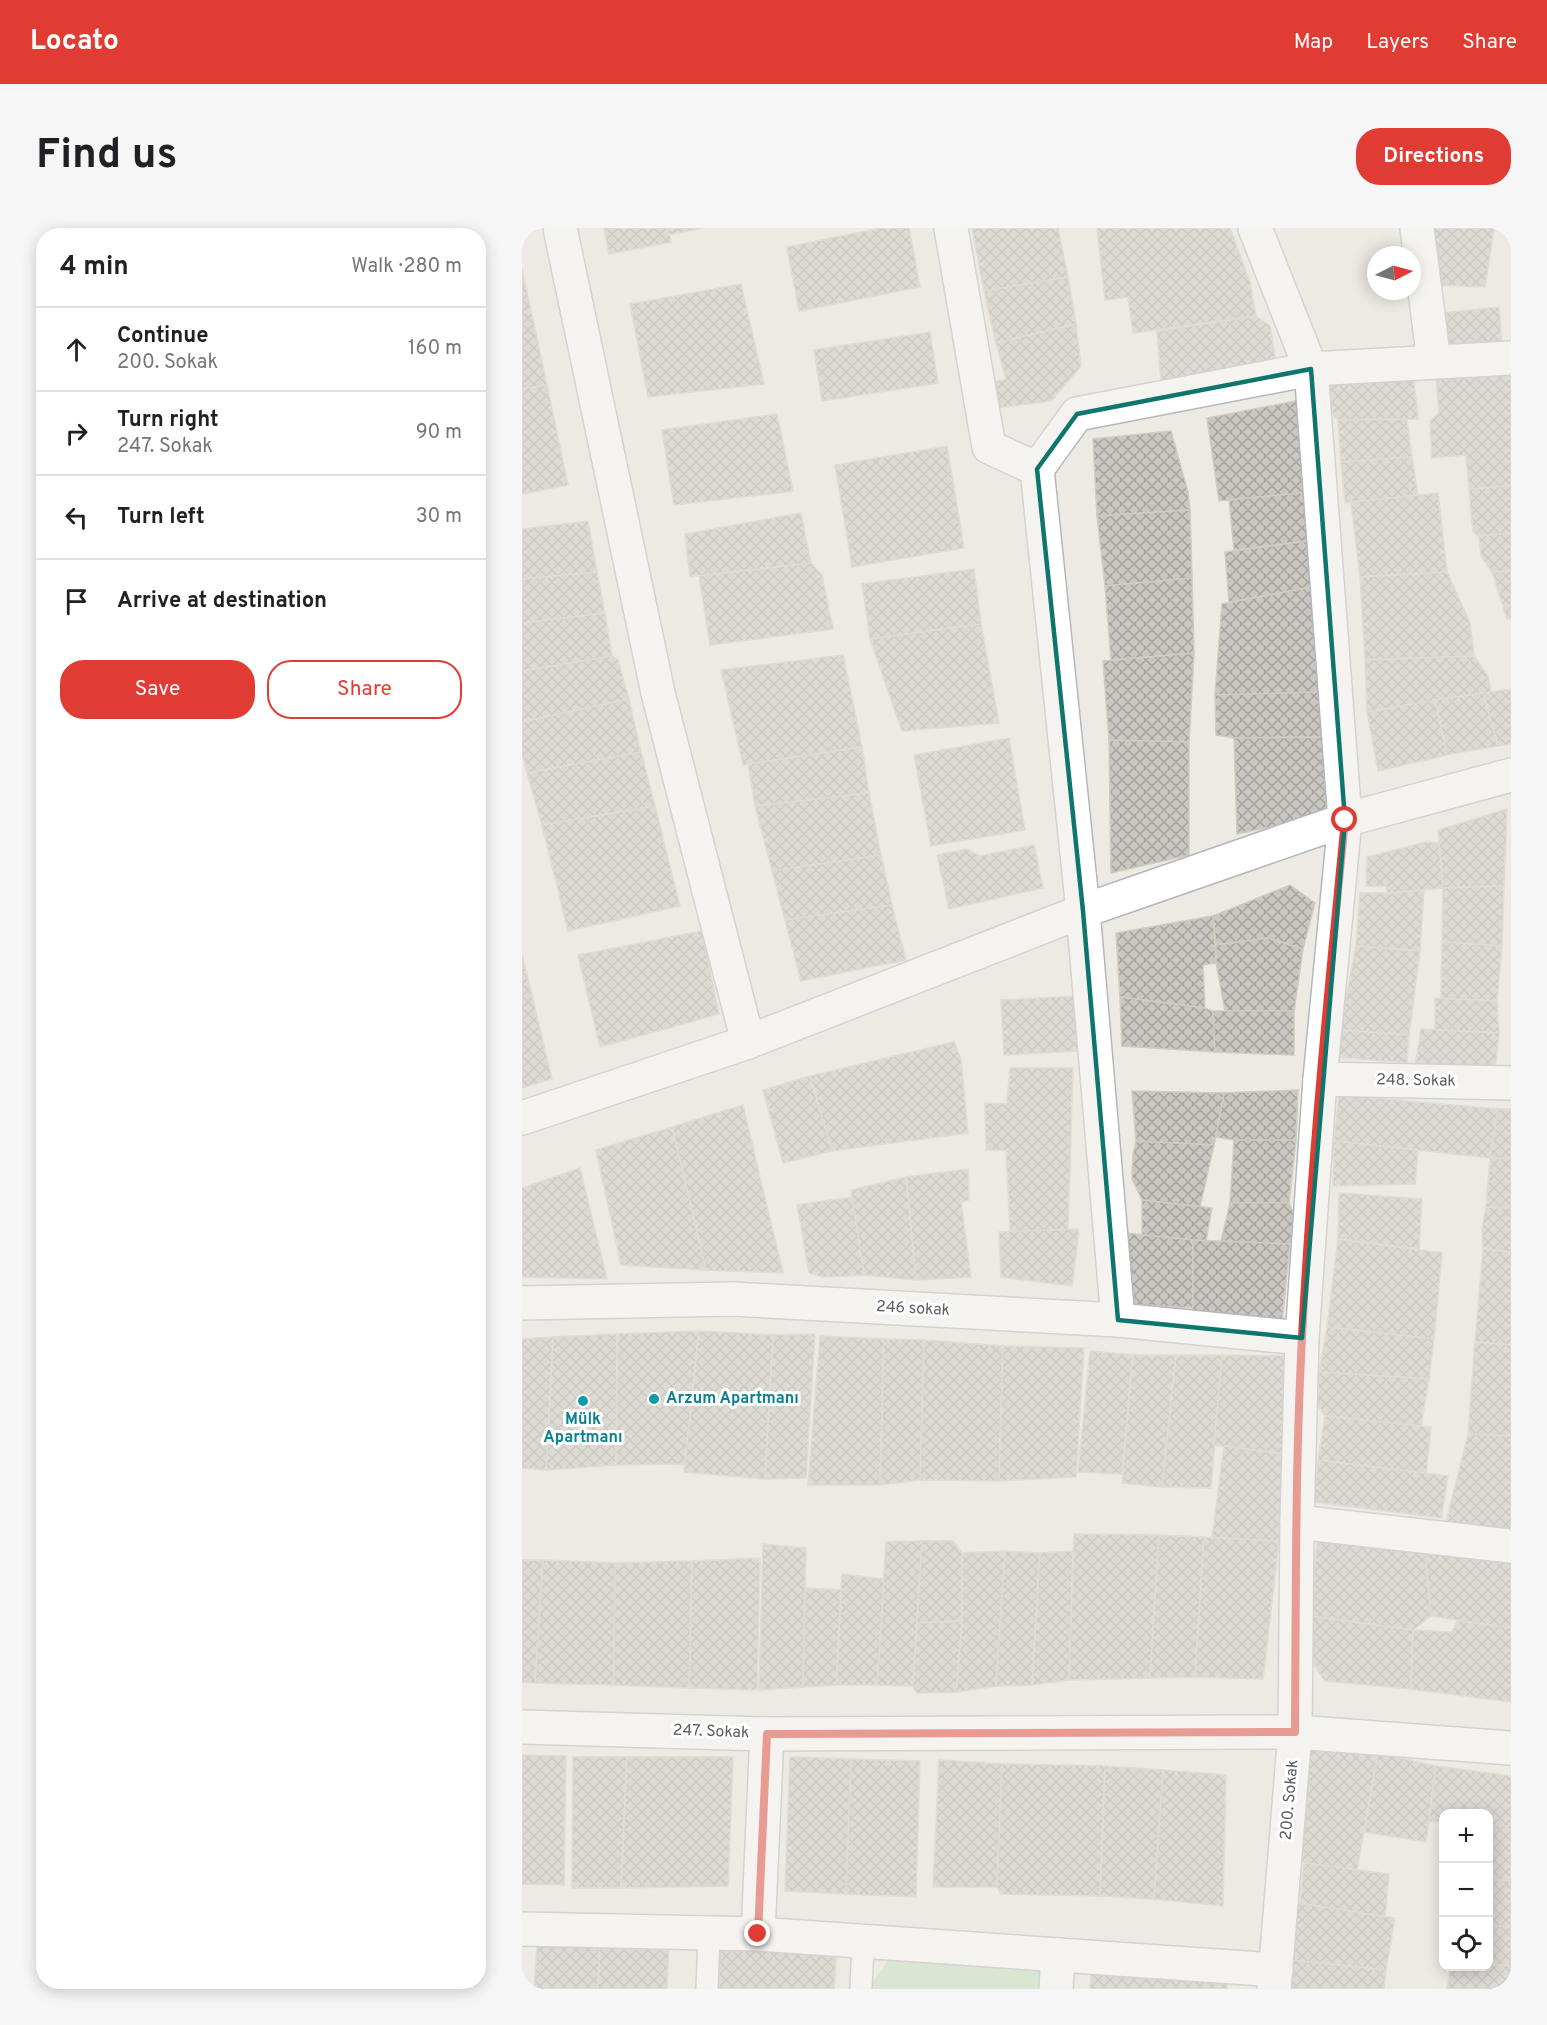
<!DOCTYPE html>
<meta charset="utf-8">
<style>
:root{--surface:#fff;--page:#f6f6f6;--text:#202124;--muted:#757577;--line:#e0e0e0;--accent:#e13c33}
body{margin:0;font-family:Overpass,sans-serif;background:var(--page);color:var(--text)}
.controls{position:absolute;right:18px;bottom:18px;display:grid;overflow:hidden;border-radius:12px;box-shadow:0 3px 15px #0003}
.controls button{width:54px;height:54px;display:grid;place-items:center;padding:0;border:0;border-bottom:2px solid var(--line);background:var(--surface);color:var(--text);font:30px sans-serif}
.compass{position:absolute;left:845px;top:18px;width:54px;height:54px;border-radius:50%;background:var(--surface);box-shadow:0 3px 15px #0003;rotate:84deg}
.stop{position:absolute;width:18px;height:18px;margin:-14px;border:4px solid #e13c33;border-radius:50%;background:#fff}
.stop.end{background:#e13c33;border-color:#fff;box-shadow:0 2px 6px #0008}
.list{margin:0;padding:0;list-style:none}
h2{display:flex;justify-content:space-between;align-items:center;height:78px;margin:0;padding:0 24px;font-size:26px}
h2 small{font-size:20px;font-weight:400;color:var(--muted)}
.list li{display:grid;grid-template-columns:39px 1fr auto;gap:18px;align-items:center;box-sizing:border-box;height:84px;padding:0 24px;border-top:2px solid var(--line)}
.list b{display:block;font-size:22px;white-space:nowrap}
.list p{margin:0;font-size:20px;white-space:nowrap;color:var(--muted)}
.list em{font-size:20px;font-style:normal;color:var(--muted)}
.actions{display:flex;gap:12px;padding:18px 24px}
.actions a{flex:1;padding:14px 0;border:2px solid var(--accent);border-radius:24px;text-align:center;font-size:21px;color:var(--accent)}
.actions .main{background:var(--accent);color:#fff}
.icon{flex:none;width:33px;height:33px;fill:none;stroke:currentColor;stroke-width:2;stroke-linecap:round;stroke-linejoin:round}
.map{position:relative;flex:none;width:989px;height:1761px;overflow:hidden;border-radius:24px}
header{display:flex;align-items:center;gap:36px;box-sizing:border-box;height:84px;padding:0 30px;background:var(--accent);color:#fff}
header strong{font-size:28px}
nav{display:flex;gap:33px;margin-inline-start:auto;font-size:21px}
.intro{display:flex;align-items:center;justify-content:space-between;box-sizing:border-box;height:144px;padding:0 36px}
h1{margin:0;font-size:42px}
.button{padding:15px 27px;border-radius:24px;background:var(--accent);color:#fff;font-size:21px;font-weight:700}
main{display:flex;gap:36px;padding:0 36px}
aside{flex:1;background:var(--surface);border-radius:24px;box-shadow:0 3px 15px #0003}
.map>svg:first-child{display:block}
</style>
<header>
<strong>Locato</strong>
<nav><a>Map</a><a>Layers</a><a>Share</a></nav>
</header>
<div class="intro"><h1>Find us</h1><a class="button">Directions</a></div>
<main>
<aside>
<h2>4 min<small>Walk · 280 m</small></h2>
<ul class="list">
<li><svg class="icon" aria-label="ahead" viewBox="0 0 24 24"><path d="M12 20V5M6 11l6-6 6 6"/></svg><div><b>Continue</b><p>200. Sokak</p></div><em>160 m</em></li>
<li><svg class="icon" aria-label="right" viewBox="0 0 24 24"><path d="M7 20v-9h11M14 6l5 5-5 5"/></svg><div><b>Turn right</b><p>247. Sokak</p></div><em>90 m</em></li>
<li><svg class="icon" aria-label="left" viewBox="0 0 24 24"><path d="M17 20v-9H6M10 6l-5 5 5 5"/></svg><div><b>Turn left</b></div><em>30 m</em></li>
<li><svg class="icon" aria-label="arrive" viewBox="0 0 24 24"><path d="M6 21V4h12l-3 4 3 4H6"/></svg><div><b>Arrive at destination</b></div></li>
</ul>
<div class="actions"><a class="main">Save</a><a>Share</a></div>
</aside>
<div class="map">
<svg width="989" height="1761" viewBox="0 0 989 1761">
<defs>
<pattern id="building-cross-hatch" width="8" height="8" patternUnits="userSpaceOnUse" patternTransform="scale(1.5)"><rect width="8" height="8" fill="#cac6c1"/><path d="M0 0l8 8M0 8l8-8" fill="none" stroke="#a7a4a0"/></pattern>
</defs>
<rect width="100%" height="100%" fill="#eceae2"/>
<path fill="#c0e3bf" d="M 367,1731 L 521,1741 L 519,1761 L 350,1761 L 351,1754 Z"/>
<g fill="url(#building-cross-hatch)" stroke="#d1cbc0" stroke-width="1.5">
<path d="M 82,0 L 146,0 L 149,14 L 87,26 Z"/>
<path d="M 146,0 L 181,0 L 147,7 Z"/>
<path d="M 359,0 L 387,0 L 398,59 L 277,83 L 265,19 Z"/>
<path d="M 450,0 L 536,0 L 546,49 L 462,63 Z"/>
<path d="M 575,0 L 708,0 L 728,54 L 734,88 L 611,105 L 606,69 L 583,72 Z"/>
<path d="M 908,0 L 972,0 L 963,59 L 914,57 Z"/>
<path d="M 0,41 L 25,157 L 0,161 Z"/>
<path d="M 546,49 L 554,96 L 474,115 L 462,63 Z"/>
<path d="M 219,56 L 242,156 L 126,169 L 108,76 Z"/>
<path d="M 977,79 L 980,120 L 925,125 L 920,85 Z"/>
<path d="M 734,88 L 748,98 L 754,136 L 639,153 L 635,103 Z"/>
<path d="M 554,96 L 559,138 L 529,173 L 474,180 L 468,155 L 484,151 L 474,115 Z"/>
<path d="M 408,104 L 416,155 L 300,173 L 292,122 Z"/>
<path d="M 989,141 L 989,258 L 947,261 L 944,227 L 910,230 L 908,193 L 917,185 L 914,147 Z"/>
<path d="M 891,145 L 896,191 L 816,192 L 810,184 L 806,146 Z"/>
<path d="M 25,157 L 46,257 L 0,266 L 0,161 Z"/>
<path d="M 779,172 L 788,264 L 697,273 L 685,190 Z"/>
<path d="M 255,186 L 271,263 L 152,277 L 140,202 Z"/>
<path d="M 885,191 L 890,229 L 819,234 L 816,192 Z"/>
<path d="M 649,203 L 666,264 L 668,282 L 575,288 L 571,211 Z"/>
<path d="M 425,218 L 442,320 L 330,339 L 313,237 Z"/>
<path d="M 890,229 L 896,267 L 823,275 L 819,234 Z"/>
<path d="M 989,258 L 989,305 L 957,308 L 951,304 L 947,261 Z"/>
<path d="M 788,264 L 792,312 L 712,322 L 707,272 Z"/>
<path d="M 916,265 L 925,344 L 838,349 L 829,274 Z"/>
<path d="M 668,282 L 670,350 L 583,358 L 575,288 Z"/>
<path d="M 279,285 L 289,335 L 168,349 L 163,306 Z"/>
<path d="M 66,293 L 75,344 L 0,351 L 0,301 Z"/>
<path d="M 989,305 L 989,343 L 970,344 L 959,328 L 957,308 Z"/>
<path d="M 792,312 L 795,358 L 707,374 L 703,324 Z"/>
<path d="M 289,335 L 300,347 L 311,401 L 188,417 L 177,348 Z"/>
<path d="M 452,341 L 459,396 L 348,411 L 340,356 Z"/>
<path d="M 989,343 L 989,391 L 985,391 L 970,344 Z"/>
<path d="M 75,344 L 83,385 L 0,395 L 0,351 Z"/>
<path d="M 925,344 L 948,395 L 952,428 L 843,432 L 838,349 Z"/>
<path d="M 670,350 L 672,425 L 589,432 L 583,358 Z"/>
<path d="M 795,358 L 800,464 L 693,467 L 700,376 Z"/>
<path d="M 83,385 L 90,428 L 0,443 L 0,395 Z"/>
<path d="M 459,396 L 477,495 L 380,503 L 348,411 Z"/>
<path d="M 672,425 L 667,514 L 587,512 L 581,433 Z"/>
<path d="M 321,427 L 340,519 L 221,537 L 199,442 Z"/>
<path d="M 90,428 L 96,432 L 107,471 L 0,494 L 0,443 Z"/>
<path d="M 952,428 L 966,448 L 969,464 L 845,484 L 843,432 Z"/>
<path d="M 989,461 L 989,516 L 976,518 L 961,465 Z"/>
<path d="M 800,464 L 803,509 L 712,510 L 694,507 L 693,467 Z"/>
<path d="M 961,465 L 976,518 L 925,527 L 913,472 Z"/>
<path d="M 107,471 L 119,524 L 5,545 L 0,525 L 0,494 Z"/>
<path d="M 913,472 L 925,527 L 856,543 L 845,484 Z"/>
<path d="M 803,509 L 809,586 L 715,606 L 712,510 Z"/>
<path d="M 487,510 L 503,602 L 409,618 L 392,527 Z"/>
<path d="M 587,512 L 667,514 L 667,627 L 589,645 Z"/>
<path d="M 340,519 L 347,565 L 233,578 L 226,536 Z"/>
<path d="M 119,524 L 133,578 L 20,597 L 5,545 Z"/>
<path d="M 347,565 L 359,627 L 250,643 L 233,578 Z"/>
<path d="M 133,578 L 158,678 L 46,703 L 20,597 Z"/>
<path d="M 985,581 L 982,658 L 921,660 L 916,602 Z"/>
<path d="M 904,614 L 917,615 L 921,660 L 865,665 L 864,658 L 844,658 L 845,629 Z"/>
<path d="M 512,617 L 521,660 L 427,681 L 415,627 L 444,621 L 458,628 Z"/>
<path d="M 359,627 L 370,677 L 263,692 L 250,643 Z"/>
<path d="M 768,657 L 793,675 L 781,721 L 746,710 L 694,717 L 691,688 Z"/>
<path d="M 982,658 L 980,718 L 920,714 L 921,660 Z"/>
<path d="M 902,662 L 898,723 L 834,718 L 838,665 L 865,665 Z"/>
<path d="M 370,677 L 384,732 L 279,753 L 263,692 Z"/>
<path d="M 691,688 L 694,735 L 681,737 L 683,780 L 598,769 L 594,705 Z"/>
<path d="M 180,703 L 197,786 L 78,819 L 56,727 Z"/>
<path d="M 746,710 L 781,721 L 772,783 L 703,783 L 694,735 L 694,717 Z"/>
<path d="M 920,714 L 980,718 L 975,773 L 919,771 Z"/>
<path d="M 834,718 L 898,723 L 887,807 L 818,802 Z"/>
<path d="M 0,726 L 30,851 L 0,860 Z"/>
<path d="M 555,768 L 558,823 L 482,827 L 479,772 Z"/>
<path d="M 598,769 L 683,780 L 691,783 L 693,824 L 600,818 Z"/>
<path d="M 913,770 L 975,773 L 977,805 L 913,802 Z"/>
<path d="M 691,783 L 772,783 L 772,827 L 693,824 Z"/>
<path d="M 899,801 L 977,805 L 973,842 L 893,840 Z"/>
<path d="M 818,802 L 887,807 L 885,835 L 816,829 Z"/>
<path d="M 432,814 L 439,831 L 446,905 L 310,923 L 288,848 Z"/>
<path d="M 488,840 L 551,840 L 546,1002 L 488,1004 L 484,922 L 464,922 L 463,875 L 485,876 Z"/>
<path d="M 288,848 L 310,923 L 261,935 L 241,862 Z"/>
<path d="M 776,862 L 774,912 L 712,912 L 693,909 L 702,865 Z"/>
<path d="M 610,863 L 702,865 L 692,917 L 614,913 Z"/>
<path d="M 817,867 L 976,881 L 968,930 L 812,913 Z"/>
<path d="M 221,877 L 261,1045 L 184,1042 L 150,899 Z"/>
<path d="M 976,881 L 989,881 L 989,931 L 968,930 Z"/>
<path d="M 150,899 L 184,1042 L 99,1037 L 74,922 Z"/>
<path d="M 712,912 L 774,912 L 767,975 L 708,975 Z"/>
<path d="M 614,913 L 692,917 L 678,979 L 620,972 L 610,951 L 611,927 Z"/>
<path d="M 812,913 L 896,922 L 893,956 L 811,958 Z"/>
<path d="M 968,930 L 989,931 L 989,980 L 964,979 Z"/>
<path d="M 58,940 L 85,1051 L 0,1049 L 0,960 Z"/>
<path d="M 446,941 L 447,972 L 439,974 L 449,1049 L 394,1052 L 384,949 Z"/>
<path d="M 384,949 L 394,1052 L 342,1047 L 329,962 Z"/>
<path d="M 817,965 L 900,971 L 897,1021 L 816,1011 Z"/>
<path d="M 330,969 L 342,1047 L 301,1049 L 287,1045 L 275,977 Z"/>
<path d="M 620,972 L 690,980 L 684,1013 L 620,1007 Z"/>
<path d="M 708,975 L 767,975 L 773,988 L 768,1016 L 699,1013 Z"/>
<path d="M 964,979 L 989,980 L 989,1024 L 961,1021 L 960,1000 Z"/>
<path d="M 557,1001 L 550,1058 L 479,1049 L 477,1004 Z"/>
<path d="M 604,1005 L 671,1012 L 671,1080 L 604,1076 Z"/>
<path d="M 816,1011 L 920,1025 L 912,1111 L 805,1099 Z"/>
<path d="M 671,1012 L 768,1016 L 760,1094 L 671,1086 Z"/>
<path d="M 961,1021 L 989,1024 L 989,1117 L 953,1114 Z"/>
<path d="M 805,1099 L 912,1111 L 907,1151 L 797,1144 Z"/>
<path d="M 177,1103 L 163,1236 L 94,1237 L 95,1106 Z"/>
<path d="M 177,1103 L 251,1107 L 243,1251 L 162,1244 Z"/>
<path d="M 95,1106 L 94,1237 L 24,1242 L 31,1109 Z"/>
<path d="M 293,1106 L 284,1250 L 243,1251 L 251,1107 Z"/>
<path d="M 298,1108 L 362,1111 L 358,1257 L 286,1257 Z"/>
<path d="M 31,1109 L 24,1242 L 0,1240 L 0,1111 Z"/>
<path d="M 362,1111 L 402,1112 L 398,1252 L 358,1257 Z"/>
<path d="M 402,1112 L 481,1118 L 477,1253 L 398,1252 Z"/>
<path d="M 953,1114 L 989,1117 L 989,1208 L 946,1206 Z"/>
<path d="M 481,1118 L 562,1120 L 554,1249 L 477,1253 Z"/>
<path d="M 568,1123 L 611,1127 L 600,1246 L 556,1244 Z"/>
<path d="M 611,1127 L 654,1127 L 640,1259 L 600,1255 Z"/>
<path d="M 654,1127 L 700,1127 L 689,1260 L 640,1259 Z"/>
<path d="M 700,1127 L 763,1128 L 768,1227 L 692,1217 Z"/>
<path d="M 797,1144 L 907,1151 L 899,1198 L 803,1188 L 795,1176 Z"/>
<path d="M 803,1188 L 909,1199 L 904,1246 L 796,1232 Z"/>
<path d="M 946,1206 L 989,1208 L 989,1303 L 924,1294 Z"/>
<path d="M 702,1218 L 768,1227 L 757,1313 L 690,1310 Z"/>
<path d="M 796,1232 L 926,1248 L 919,1290 L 792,1274 Z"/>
<path d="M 552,1306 L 637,1307 L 628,1450 L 547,1452 Z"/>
<path d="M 637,1307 L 682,1309 L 673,1449 L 628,1450 Z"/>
<path d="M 796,1308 L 903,1323 L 909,1388 L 891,1402 L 788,1388 Z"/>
<path d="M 682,1309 L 757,1313 L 741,1451 L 673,1449 Z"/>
<path d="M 400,1313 L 391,1458 L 355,1457 L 364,1314 Z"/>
<path d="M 400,1313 L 431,1313 L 440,1325 L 440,1393 L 395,1395 Z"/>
<path d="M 241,1316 L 284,1320 L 281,1459 L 237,1462 Z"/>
<path d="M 483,1323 L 474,1458 L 434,1464 L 440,1393 L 440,1325 Z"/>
<path d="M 483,1323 L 518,1325 L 510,1457 L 474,1458 Z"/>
<path d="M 551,1323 L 547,1452 L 510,1457 L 518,1325 Z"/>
<path d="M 903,1323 L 989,1335 L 989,1400 L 909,1388 Z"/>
<path d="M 238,1330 L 235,1462 L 167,1460 L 170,1333 Z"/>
<path d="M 0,1332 L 21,1332 L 13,1455 L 0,1454 Z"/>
<path d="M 21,1332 L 93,1335 L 92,1457 L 13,1455 Z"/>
<path d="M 170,1333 L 167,1460 L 92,1457 L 93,1335 Z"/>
<path d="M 320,1346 L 362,1351 L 355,1457 L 314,1457 Z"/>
<path d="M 283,1360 L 319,1362 L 314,1457 L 281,1459 Z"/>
<path d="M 788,1388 L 891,1402 L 889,1461 L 803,1453 L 788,1431 Z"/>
<path d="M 440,1393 L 434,1464 L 395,1465 L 391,1458 L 395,1395 Z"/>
<path d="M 935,1393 L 989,1400 L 989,1474 L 889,1461 L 891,1402 L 930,1404 Z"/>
<path d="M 785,1514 L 856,1525 L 835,1642 L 782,1635 L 771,1631 Z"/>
<path d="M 856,1525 L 914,1538 L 904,1614 L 842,1604 Z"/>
<path d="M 0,1527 L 44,1528 L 42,1657 L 0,1656 Z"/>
<path d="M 51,1529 L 105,1529 L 99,1660 L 50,1660 Z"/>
<path d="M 105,1529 L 211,1529 L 206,1658 L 99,1660 Z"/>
<path d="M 268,1529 L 329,1531 L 324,1666 L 263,1663 Z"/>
<path d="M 329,1531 L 398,1533 L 394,1669 L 324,1666 Z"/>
<path d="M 417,1532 L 480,1536 L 475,1659 L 411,1659 Z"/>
<path d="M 480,1536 L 583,1538 L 578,1668 L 479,1666 L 475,1659 Z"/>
<path d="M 583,1538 L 641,1542 L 632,1671 L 578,1668 Z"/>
<path d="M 914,1538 L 989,1548 L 989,1598 L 966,1597 L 966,1586 L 921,1586 L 921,1594 L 907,1593 Z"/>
<path d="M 641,1542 L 704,1547 L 701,1678 L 632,1671 Z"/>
<path d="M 966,1597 L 989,1598 L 989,1653 L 966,1651 Z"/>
<path d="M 782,1635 L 867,1646 L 863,1689 L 778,1675 Z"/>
<path d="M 966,1651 L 989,1653 L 989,1700 L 966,1696 Z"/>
<path d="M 770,1674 L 873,1690 L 864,1742 L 768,1732 Z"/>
<path d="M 966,1696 L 989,1700 L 989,1738 L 966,1736 Z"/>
<path d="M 16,1705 L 78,1712 L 76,1761 L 12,1761 Z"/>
<path d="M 147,1711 L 145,1761 L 76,1761 L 78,1712 Z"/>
<path d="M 198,1711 L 315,1717 L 312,1761 L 197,1761 Z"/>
<path d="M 768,1732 L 864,1742 L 862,1761 L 765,1761 Z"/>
<path d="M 570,1734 L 706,1744 L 705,1761 L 568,1761 Z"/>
<path d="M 966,1736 L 989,1738 L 989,1761 L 925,1761 L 929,1738 L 966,1738 Z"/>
</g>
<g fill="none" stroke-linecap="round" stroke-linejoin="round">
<g stroke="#b4b8bc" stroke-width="24">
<g id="lane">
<path d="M 185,1761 L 187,1706"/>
<path d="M 339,1761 L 341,1714"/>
</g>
</g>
<g stroke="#b4b8bc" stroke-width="36">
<g id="street">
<path d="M 38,0 L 136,465 L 226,814"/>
<path d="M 429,0 L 467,219 L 515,241 L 561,683 L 596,1092"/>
<path d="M 733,0 L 789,141 L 823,592 L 798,851 L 780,1110 L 775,1294 L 773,1504 L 752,1761"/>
<path d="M 895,0 L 912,134"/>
<path d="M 515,241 L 555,186 L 789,141 L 989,130"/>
<path d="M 798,851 L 989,855"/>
<path d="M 0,890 L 226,814 L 561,683 L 823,592 L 989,547"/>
<path d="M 0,1075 L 210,1071 L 596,1092 L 780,1110"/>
<path d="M 775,1294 L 989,1318"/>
<path d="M 0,1499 L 245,1506 L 773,1504 L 989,1520"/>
<path d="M 0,1701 L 236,1706 L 754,1742"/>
<path d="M 236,1706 L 245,1506"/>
<path d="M 534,1761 L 536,1727"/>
</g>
</g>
<use href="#lane" stroke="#fff" stroke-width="21"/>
<use href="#street" stroke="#fff" stroke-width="33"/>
</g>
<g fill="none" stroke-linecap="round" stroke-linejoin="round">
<path stroke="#e13c33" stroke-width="8" d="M 236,1706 L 245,1506 L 773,1504 C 774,1373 773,1241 780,1109 C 789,936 806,764 823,592"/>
</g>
<path d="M0 0H989V1761H0ZM 789,141 L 823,592 L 780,1110 L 596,1092 L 561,683 L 515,241 L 555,186 Z" fill="#eceae2" fill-opacity=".55" fill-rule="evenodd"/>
<path fill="none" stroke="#0f766e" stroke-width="4.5" stroke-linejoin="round" d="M 789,141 L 823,592 L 780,1110 L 596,1092 L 561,683 L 515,241 L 555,186 Z"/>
<g fill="#0f9aa8" stroke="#fff" stroke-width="2">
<circle cx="132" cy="1171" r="6"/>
<circle cx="61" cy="1173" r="6"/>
</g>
<g text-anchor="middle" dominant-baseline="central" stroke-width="6" stroke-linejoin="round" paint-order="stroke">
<g font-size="16" fill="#5a5e62" stroke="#fff">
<text transform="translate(894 853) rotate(1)">248. Sokak</text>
<text transform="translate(391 1081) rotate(3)">246 sokak</text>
<text transform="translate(189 1504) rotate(2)">247. Sokak</text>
<text transform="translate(768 1572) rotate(-85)">200. Sokak</text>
</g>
<g font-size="16" font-weight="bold" fill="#0d838f" stroke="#fff" text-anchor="start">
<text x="144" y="1171">Arzum Apartmanı</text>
<text x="61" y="1192" text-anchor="middle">Mülk<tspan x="61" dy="18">Apartmanı</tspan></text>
</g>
</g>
</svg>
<div class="controls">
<button>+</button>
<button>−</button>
<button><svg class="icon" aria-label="locate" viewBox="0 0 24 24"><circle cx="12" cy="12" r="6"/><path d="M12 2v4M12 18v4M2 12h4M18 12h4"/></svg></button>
</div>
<svg class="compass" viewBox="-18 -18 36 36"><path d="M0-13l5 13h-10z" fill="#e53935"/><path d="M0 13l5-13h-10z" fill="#757577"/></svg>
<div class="stop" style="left:823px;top:592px"></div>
<div class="stop end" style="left:236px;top:1706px"></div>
</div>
</main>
